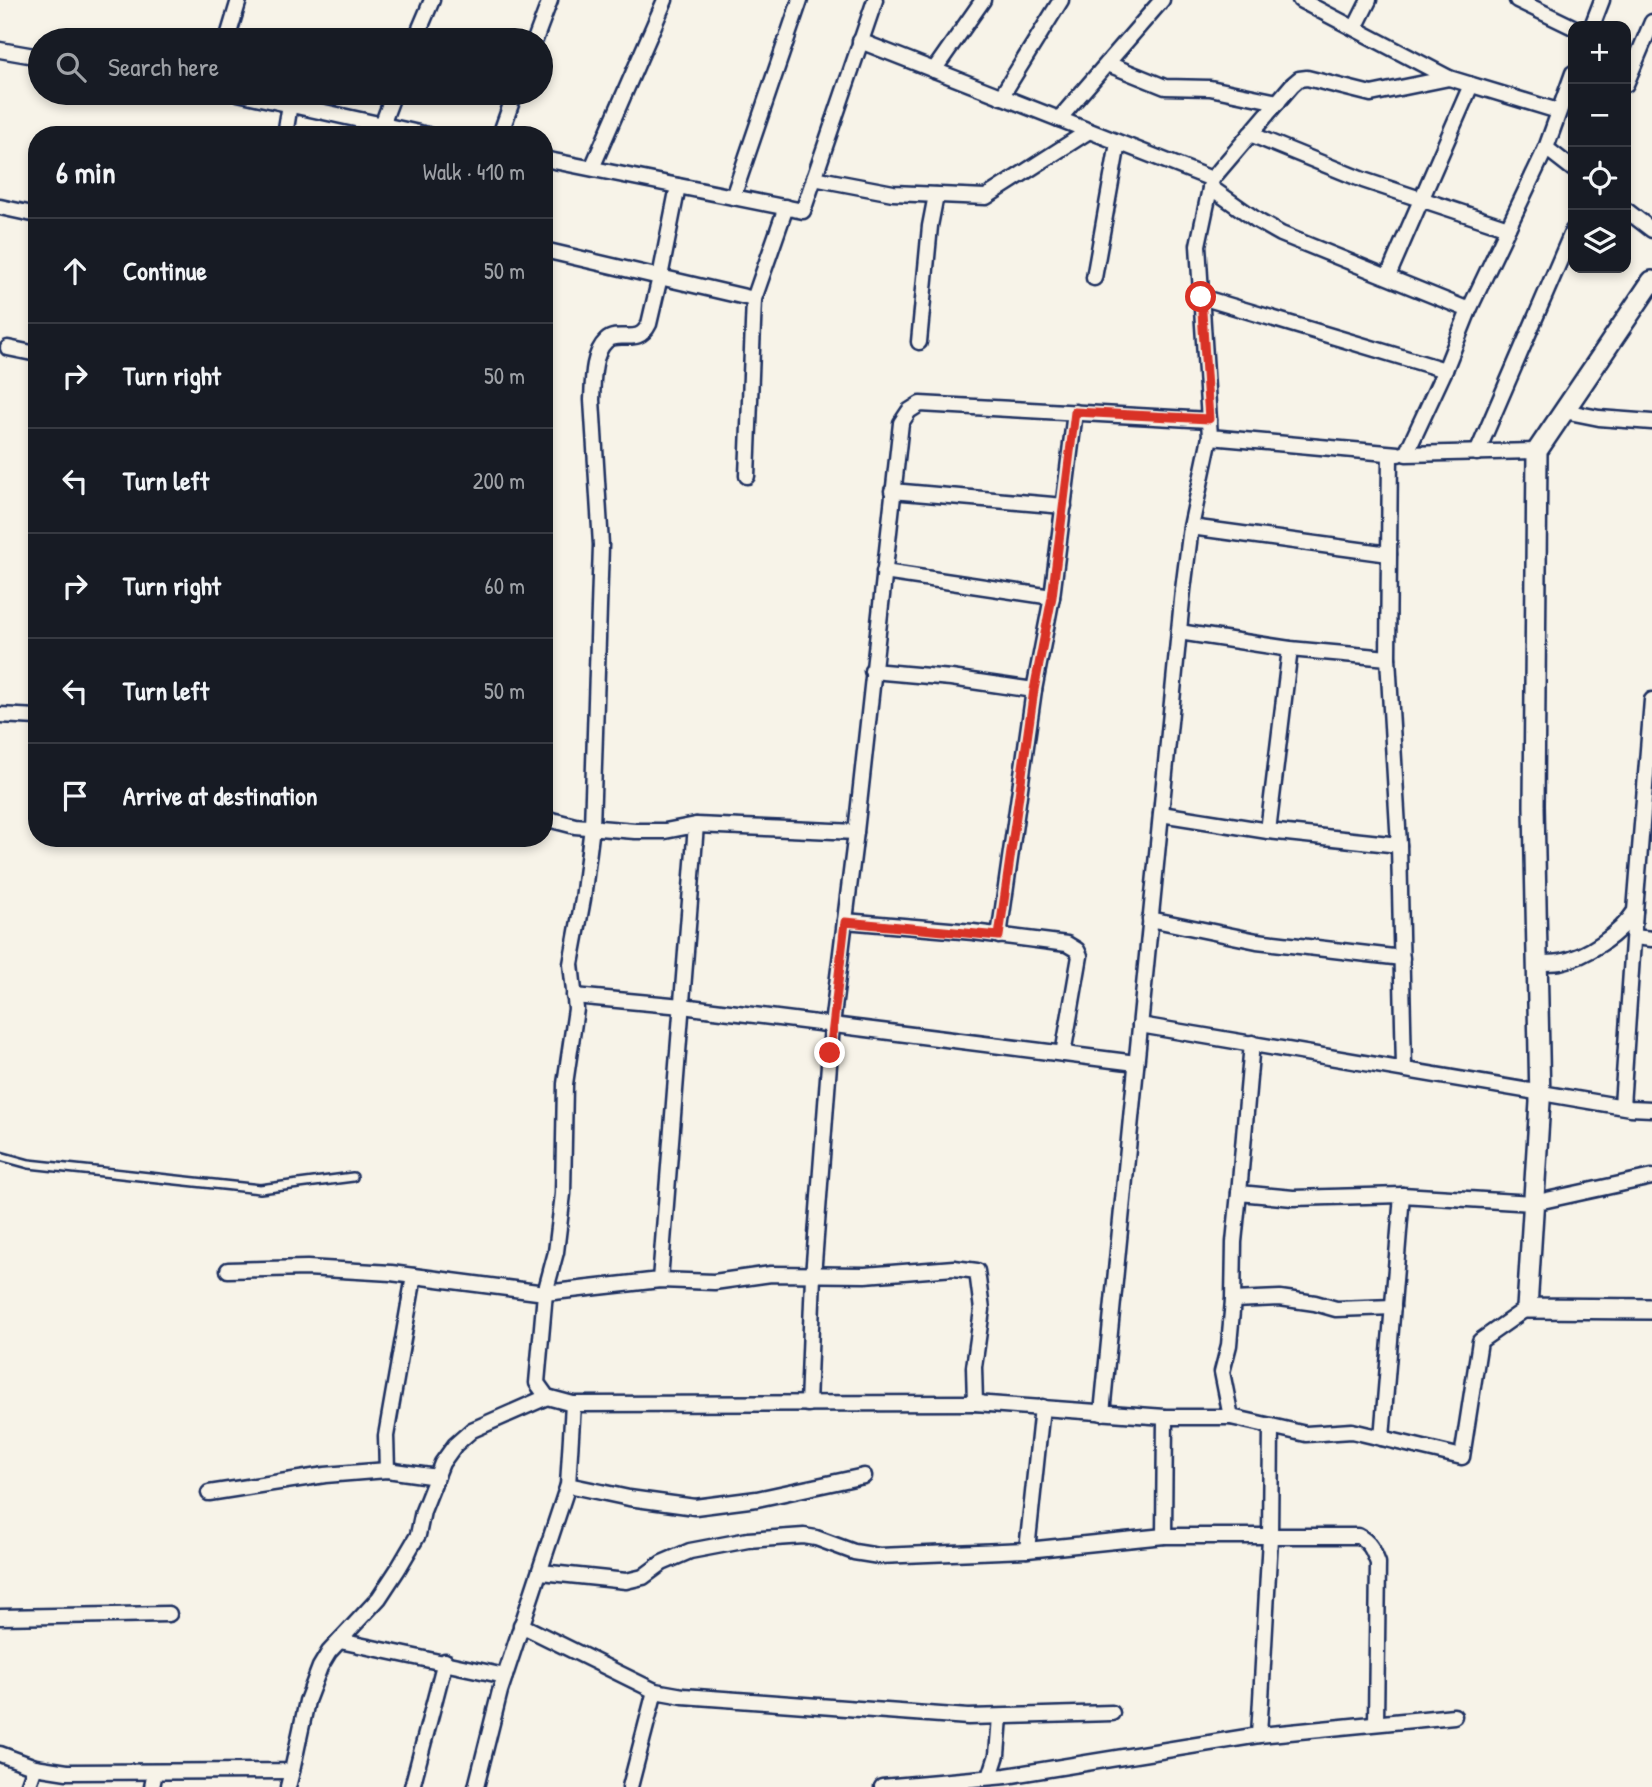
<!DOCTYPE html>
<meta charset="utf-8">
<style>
:root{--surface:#171b24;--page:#242831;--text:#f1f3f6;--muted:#9ea1a6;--line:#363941}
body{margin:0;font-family:"Patrick Hand",sans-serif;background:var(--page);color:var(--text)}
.controls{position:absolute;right:21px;top:21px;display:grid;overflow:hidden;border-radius:14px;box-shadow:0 4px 10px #0003}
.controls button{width:63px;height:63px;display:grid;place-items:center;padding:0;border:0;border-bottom:2px solid var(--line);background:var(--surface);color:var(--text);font:35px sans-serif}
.stop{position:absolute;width:21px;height:21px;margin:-16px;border:5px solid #d93025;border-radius:50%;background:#fff}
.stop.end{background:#d93025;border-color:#fff;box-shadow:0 2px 7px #0008}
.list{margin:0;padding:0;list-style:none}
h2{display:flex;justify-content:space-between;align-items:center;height:91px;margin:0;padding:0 28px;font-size:30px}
h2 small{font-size:23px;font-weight:400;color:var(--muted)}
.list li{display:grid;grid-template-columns:46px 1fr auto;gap:21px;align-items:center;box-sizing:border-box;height:105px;padding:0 28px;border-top:2px solid var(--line)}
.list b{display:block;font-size:26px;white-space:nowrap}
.list em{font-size:23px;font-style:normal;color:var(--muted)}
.icon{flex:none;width:38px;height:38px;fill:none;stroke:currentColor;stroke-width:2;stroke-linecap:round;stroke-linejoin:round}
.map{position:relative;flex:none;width:1652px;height:1787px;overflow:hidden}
.search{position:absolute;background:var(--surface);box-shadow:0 4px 10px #0003;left:28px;top:28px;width:525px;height:77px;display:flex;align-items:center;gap:18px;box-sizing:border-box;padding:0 24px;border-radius:38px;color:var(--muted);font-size:26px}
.panel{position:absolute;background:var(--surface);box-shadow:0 4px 10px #0003;left:28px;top:126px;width:525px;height:721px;border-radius:28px}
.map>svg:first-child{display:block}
</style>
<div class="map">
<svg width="1652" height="1787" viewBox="0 0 1652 1787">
<rect width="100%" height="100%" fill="#f7f3e8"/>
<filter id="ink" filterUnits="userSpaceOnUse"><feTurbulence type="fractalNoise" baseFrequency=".0143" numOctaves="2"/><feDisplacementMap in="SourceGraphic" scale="14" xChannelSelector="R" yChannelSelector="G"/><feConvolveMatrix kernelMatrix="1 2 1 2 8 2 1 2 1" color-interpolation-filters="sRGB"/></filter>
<g filter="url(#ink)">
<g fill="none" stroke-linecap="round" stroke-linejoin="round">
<g stroke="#1b2f5e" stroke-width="12">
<path id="service" d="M 0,1156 L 29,1164 L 260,1189 L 353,1177"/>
</g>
<g stroke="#1b2f5e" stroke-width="19">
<g id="minor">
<path d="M 1300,0 L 1449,78 L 1558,111"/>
<path d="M 1517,0 L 1573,27"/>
<path d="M 1592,26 L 1602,0"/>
<path d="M 1355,28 L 1369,0"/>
<path d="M 227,40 L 239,0"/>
<path d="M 415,40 L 432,0"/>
<path d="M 535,40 L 550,0"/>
<path d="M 860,41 L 1212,179 L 1292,85 L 1299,79 L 1307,78 L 1371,94 L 1449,78"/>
<path d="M 0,50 L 40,57"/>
<path d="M 1108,64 L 1165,87 L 1210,88 L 1278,102"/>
<path d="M 934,70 L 983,0"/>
<path d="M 1626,84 L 1652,22"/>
<path d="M 238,93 L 428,135"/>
<path d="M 1001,97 L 1061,0"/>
<path d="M 1059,119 L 1162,0"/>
<path d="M 382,125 L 394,93"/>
<path d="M 1250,134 L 1363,180 L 1508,228"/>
<path d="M 285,135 L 290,104"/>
<path d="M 500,135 L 515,93"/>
<path d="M 1546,148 L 1573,169"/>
<path d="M 544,159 L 803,211 L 875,0"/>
<path d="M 592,168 L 665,0"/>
<path d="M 814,178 L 893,193 L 986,197 L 1089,131"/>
<path d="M 1212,179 L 1198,245 L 1210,437 L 1398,454"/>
<path d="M 678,186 L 660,277 L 649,324 C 638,347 619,329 606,341 C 592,354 593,383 592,400 L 601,545 L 592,827 L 583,899 L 571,964 L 576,1009 L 565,1084 L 563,1194 L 556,1252 L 545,1293 L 660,1280 L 714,1282 L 771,1274 L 865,1275 L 954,1268 L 977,1271 L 982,1310 L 974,1367 L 975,1403 L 1165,1417 L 1231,1417 L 1306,1434 L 1352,1431 L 1462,1457 L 1480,1341 L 1527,1308"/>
<path d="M 1210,187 L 1258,221 L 1281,234 L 1469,310"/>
<path d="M 733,197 L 800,0"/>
<path d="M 0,207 L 37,215"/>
<path d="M 1626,210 L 1652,230"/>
<path d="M 544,250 L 754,299"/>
<path d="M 1388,276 L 1471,85"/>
<path d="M 1094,278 L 1118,143"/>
<path d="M 1201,297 L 1445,370"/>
<path d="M 919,342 L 930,226 L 936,195"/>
<path d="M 8,348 L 37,354"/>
<path d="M 1564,411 L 1599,418 L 1652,422"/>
<path d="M 1537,451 L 1406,454 L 1445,370 L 1469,310 L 1546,148 L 1573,73"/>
<path d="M 1477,453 L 1573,230"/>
<path d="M 1390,454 L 1388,658 L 1399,845 L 1404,1068"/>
<path d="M 747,476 L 754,299 L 786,207"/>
<path d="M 892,491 L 1064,506"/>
<path d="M 1191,527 L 1389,554"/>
<path d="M 884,572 L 1052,597"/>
<path d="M 1179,632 L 1290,649 L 1388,658"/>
<path d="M 872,671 L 951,678 L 1034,690"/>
<path d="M 0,715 L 37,717"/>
<path d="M 1161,814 L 1268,831 L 1399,845"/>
<path d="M 544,818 L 575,826 L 635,831 L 665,831 L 696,825 L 856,832"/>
<path d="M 1268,831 L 1290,649"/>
<path d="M 1150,919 L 1257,941 L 1402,958"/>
<path d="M 845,921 L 973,932 L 1067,944 L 1077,950 L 1080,956 L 1063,1054"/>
<path d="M 999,936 L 1034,690 L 1052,597 L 1075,412"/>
<path d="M 1634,937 L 1652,939"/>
<path d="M 1537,963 C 1545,963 1553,963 1560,962 C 1587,957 1620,934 1635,911 L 1652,700"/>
<path d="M 574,996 L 682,1006 L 1136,1063"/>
<path d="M 1140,1025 L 1630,1108 L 1652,1109"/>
<path d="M 1622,1106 L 1635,911"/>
<path d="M 1239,1193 L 1252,1043"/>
<path d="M 228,1270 L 307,1268 L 391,1273 L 545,1293 L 537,1383 L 547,1397 L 573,1404 L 981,1403"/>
<path d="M 660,1280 L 696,825"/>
<path d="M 1233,1300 L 1280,1298 L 1315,1303 L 1336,1309 L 1393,1307"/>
<path d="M 808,1404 L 813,1276 L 832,1025 L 856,832 L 901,423 L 909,411 L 920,404 L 1209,420"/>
<path d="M 1102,1413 L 1183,590 L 1191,527 L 1210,437"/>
<path d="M 1231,1417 L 1222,1372 L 1229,1345 L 1233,1300 L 1234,1242 L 1239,1193 L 1293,1198 L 1402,1195 L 1533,1203 L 1652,1177"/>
<path d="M 1382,1438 L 1402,1195"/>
<path d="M 387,1470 L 386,1436 L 414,1276"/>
<path d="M 568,1485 L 629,1498 L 695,1507 L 757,1499 L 864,1476"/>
<path d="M 209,1493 L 325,1475 L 387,1470 L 437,1477"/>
<path d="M 1164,1536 L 1165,1417"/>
<path d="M 1027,1550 L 1042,1407"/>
<path d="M 541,1572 L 626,1581 L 643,1577 L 662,1563 L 690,1551 L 748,1540 L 804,1536 L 816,1538 L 854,1552 L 879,1556 L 1027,1550 L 1164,1536 L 1358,1536 C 1370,1542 1373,1550 1378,1563 L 1376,1722"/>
<path d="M 0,1617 L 169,1614"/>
<path d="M 521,1625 L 655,1691 L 683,1696 L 968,1717 L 1112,1713"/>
<path d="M 340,1641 L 505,1676"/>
<path d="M 1259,1735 L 1270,1538 L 1271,1426"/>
<path d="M 0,1754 L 35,1767 L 67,1772 L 292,1771 L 307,1701 L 320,1667 L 329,1652 L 379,1598 L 398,1569 L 418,1535 L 423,1511 L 442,1463 L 455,1445 L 472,1430 L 547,1397"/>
<path d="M 990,1777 L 997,1755 L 1000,1717"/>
<path d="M 28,1787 L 35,1767"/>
<path d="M 152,1787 L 155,1772"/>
<path d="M 288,1787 L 292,1771"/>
<path d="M 412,1787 L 445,1661"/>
<path d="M 476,1787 L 500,1691 L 568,1485 L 573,1404"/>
<path d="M 630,1787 L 655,1691"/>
<path d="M 882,1787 L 1006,1776 L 1259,1735 L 1454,1716"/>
</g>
</g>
<g stroke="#1b2f5e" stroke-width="24">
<path id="tertiary" d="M 1652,281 L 1537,451 L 1534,806 L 1540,1102 L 1527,1308 L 1652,1309"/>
</g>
<use href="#service" stroke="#f7f3e8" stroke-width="7"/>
<use href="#minor" stroke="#f7f3e8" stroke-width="14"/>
<use href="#tertiary" stroke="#f7f3e8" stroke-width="19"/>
</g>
</g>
<g fill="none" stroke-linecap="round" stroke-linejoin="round" filter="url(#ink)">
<path stroke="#d93025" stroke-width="9" d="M 830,1053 L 845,922 L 999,936 L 1034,690 L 1052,597 L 1075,412 L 1209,419 L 1201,297"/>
</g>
</svg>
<div class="controls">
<button>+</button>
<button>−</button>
<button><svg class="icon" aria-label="locate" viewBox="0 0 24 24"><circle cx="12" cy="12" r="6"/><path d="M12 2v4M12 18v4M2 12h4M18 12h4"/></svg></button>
<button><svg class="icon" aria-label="layers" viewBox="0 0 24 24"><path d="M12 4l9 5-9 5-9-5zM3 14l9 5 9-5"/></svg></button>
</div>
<div class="stop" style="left:1201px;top:297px"></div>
<div class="stop end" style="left:830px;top:1053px"></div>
<div class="search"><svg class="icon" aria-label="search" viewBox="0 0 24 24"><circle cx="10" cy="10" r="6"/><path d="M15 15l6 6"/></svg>Search here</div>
<section class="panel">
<h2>6 min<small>Walk · 410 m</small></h2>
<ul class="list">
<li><svg class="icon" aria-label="ahead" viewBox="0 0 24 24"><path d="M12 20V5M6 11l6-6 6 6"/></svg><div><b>Continue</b></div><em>50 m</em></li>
<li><svg class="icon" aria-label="right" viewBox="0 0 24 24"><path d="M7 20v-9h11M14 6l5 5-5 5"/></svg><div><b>Turn right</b></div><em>50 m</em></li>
<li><svg class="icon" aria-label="left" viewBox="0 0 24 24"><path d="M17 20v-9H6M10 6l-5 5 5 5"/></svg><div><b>Turn left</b></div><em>200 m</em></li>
<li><svg class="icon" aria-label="right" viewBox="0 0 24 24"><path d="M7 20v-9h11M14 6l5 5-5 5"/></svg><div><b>Turn right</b></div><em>60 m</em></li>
<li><svg class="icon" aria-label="left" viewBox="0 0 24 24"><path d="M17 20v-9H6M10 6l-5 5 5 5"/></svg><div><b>Turn left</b></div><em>50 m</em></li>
<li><svg class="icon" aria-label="arrive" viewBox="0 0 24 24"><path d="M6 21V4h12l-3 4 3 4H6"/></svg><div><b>Arrive at destination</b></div></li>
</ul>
</section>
</div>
